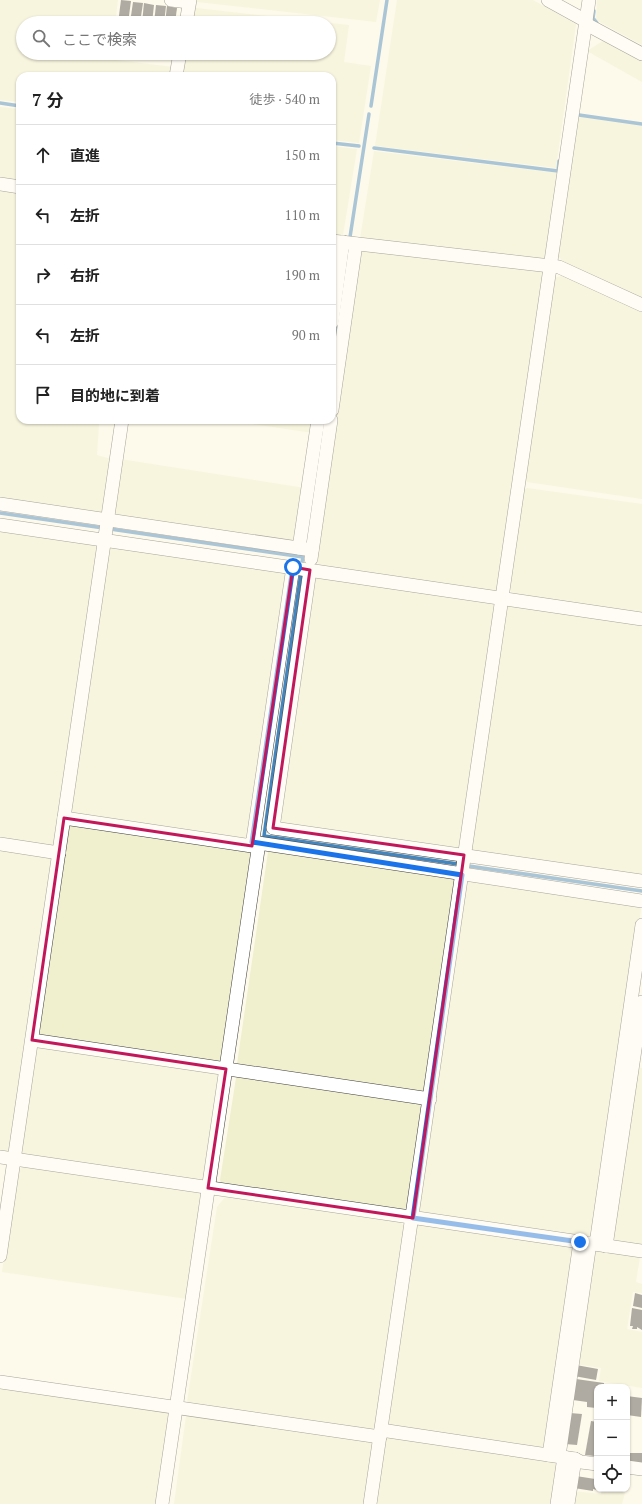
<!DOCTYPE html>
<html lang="ja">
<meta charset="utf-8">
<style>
:root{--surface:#fff;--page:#f2f2f2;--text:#222;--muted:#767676;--line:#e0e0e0}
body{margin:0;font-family:"PT Serif","Noto Sans JP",serif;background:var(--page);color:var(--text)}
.controls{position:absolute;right:12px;bottom:12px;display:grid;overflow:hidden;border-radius:8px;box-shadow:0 1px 3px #0004}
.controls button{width:36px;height:36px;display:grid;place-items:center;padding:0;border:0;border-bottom:1px solid var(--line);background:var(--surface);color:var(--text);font:20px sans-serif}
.stop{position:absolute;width:12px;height:12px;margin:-9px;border:3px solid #1a73e8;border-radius:50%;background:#fff}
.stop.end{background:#1a73e8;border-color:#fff;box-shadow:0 1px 4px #0008}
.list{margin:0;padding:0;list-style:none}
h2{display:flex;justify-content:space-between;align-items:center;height:52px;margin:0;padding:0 16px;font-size:17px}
h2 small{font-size:13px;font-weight:400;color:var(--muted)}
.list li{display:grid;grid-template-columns:26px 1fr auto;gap:12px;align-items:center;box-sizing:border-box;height:60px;padding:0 16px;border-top:1px solid var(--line)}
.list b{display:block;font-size:15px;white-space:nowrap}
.list em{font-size:13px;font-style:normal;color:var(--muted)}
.icon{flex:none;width:22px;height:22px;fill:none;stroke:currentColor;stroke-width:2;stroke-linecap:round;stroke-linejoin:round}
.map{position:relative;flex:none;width:642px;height:1504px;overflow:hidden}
.search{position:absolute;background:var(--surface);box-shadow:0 1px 3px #0004;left:16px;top:16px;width:320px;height:44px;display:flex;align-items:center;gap:10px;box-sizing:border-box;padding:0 14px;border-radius:22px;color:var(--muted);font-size:15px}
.panel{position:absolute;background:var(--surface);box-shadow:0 1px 3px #0004;left:16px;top:72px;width:320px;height:352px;border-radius:12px}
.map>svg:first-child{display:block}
</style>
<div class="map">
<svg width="642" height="1504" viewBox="0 0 642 1504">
<rect width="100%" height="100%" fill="#fdfaeb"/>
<g fill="#f0efce">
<path d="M 0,0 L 118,0 L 115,23 L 23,23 L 23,53 L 111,53 L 110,59 L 173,67 L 171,76 L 20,76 L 20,102 L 0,100 Z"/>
<path d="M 196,0 L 380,0 L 376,22 L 197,2 Z"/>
<path d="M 397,0 L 533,0 L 576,24 L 556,168 L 375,146 Z"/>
<path d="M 597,0 L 642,0 L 642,45 L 596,20 Z"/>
<path d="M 196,8 L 349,25 L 344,62 L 371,66 L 359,143 L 332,140 L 332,76 L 182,76 L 186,53 L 329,53 L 329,23 L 191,23 L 193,9 Z"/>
<path d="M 606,39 L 642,59 L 642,82 L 587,51 Z"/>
<path d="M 0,107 L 20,109 L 20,183 L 0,180 Z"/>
<path d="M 577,116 L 642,125 L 642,301 L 566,266 L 557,254 Z"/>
<path d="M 332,146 L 357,149 L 343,235 L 341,237 L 332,236 Z"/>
<path d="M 374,151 L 559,173 L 546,259 L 541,261 L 360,239 Z"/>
<path d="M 0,186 L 20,189 L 20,420 L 102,420 L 99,424 L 97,455 L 111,459 L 102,513 L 0,501 Z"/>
<path d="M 357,249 L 540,269 L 545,274 L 498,588 L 495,591 L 321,567 L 315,559 Z"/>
<path d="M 565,275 L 642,310 L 642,499 L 527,482 L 523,478 L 554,278 Z"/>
<path d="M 225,420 L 314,420 L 313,433 Z"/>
<path d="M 120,459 L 305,488 L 297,543 L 111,516 Z"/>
<path d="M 527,488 L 642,504 L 642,613 L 513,594 L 509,589 L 522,491 Z"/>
<path d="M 0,532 L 95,545 L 98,551 L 55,846 L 0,842 Z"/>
<path d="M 111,546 L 284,572 L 288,576 L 250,834 L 243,839 L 74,815 L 70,808 L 107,550 Z"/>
<path d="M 314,577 L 494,601 L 497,605 L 461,847 L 455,851 L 281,826 L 278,820 Z"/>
<path d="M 510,603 L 642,623 L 642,877 L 473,853 L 471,849 L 506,606 Z"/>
<path d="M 73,824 L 250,851 L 252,856 L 224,1061 L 219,1065 L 36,1034 L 66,829 Z"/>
<path d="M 0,848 L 50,855 L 53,860 L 11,1149 L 6,1153 L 0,1152 Z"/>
<path d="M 272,850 L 453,878 L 456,883 L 425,1091 L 420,1095 L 240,1068 L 237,1064 L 268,852 Z"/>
<path d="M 468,880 L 639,905 L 641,909 L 594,1235 L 591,1237 L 421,1212 L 418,1208 L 464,884 Z"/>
<path d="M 41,1045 L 221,1074 L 205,1178 L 201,1181 L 23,1155 L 20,1151 L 34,1048 Z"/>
<path d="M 637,1067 L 642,1068 L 642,1245 L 615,1241 L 611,1237 Z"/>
<path d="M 240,1074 L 420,1101 L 423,1106 L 408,1207 L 401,1211 L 222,1184 L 220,1180 L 236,1078 Z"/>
<path d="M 22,1167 L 199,1192 L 202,1197 L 187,1299 L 2,1272 L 16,1172 Z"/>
<path d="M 226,1196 L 399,1221 L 405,1227 L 375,1429 L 369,1432 L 192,1407 L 187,1402 L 217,1207 Z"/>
<path d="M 420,1224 L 571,1246 L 575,1250 L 547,1451 L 387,1428 L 415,1228 Z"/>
<path d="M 594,1249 L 640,1257 L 636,1282 L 642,1284 L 642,1293 L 633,1292 L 627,1329 L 642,1332 L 642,1388 L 599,1381 L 601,1368 L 575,1364 Z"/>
<path d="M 0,1386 L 168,1410 L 171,1414 L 158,1504 L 0,1504 Z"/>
<path d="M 192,1413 L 367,1439 L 373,1444 L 364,1504 L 174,1504 L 186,1416 Z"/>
<path d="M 389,1435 L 551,1457 L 550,1462 L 560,1464 L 554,1504 L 375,1504 L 384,1438 Z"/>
<path d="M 602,1489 L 626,1489 L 622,1504 L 571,1504 L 573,1491 L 601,1494 Z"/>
</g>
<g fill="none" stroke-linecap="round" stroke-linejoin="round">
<g stroke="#4585bd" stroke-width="3.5">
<path d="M 594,11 L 593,18 L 597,23"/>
<path d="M 0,103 L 20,106"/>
<path d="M 371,106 L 387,0"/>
<path d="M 579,115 L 642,124"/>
<path d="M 332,143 L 359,146"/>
<path d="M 374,148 L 558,171 L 559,161"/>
<path d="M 350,237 L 369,114"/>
<path d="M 332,363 L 338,321"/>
<path d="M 0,513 L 303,557 L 302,562"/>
<path d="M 301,573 L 264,836 L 458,864"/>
<path d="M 469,866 L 642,891"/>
</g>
</g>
<g fill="#524d49">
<path d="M 121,0 L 131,1 L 128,23 L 118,23 Z"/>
<path d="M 133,2 L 143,3 L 140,23 L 130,23 Z"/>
<path d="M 144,3 L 154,5 L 152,23 L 142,23 Z"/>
<path d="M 156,5 L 166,6 L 164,23 L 154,23 Z"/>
<path d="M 167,6 L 177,8 L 175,23 L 165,23 Z"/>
<path d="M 150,53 L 160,53 L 159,58 L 149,56 Z"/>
<path d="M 161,53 L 171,53 L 170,59 L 160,58 Z"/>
<path d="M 635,1293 L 642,1295 L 642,1308 L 633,1306 Z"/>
<path d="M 632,1308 L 642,1310 L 642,1330 L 637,1327 L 637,1329 L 632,1329 L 633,1326 L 630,1326 Z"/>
<path d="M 576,1365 L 598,1369 L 596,1380 L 574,1376 Z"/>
<path d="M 576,1379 L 604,1383 L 604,1387 L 597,1387 L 596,1408 L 587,1407 L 587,1402 L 573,1400 Z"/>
<path d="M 627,1396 L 642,1398 L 641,1417 L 627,1415 Z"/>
<path d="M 570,1413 L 582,1414 L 577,1445 L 565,1444 Z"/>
<path d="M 591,1421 L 597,1422 L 594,1456 L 585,1455 Z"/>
<path d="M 627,1453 L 642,1453 L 642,1465 L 627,1464 Z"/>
<path d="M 596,1473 L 597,1490 L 593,1489 L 593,1491 L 574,1488 L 576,1476 L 595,1479 Z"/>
</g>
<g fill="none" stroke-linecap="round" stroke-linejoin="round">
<g stroke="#3e3e3e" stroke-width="14">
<g id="minor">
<path d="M 171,0 L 189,2"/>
<path d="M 548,0 L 586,21"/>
<path d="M 186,23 L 190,0"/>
<path d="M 586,24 L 642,54"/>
<path d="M 176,76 L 180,53"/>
<path d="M 0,184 L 20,187"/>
<path d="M 332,241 L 559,267 L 642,305"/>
<path d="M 332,322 L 343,242"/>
<path d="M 332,410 L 356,244"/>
<path d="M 0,504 L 312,550"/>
<path d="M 0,525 L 642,619"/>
<path d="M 299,548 L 318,420"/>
<path d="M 311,559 L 331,420"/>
<path d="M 310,570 L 273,828 L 642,881"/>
<path d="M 64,818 L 252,846 L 293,567"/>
<path d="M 252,842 L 642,901"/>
<path d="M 0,844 L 59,853"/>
<path d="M 32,1040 L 430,1099"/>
<path d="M 0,1157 L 642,1251"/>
<path d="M 596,1244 L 642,925"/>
<path d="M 606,1246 L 642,1002"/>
<path d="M 0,1256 L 122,420"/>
<path d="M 0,1382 L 380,1437"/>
<path d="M 381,1430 L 575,1459 L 581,1462 L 597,1464"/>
<path d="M 549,1455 L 580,1242"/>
<path d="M 559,1456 L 590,1243"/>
<path d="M 627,1467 L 642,1469"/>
<path d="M 162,1504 L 259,843"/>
<path d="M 370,1504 L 589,0"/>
<path d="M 557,1504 L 564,1457"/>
<path d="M 568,1504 L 575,1459"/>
</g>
</g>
<use href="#minor" stroke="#fff" stroke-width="13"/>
</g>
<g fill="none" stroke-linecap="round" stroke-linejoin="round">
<path stroke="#1a73e8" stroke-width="5" d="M 293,567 L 252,842 L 462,875 L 413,1218 L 580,1242"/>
</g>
<path d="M0 0H642V1504H0ZM 293,567 L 310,570 L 273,828 L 464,855 L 413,1218 L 208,1188 L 226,1069 L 32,1040 L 64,818 L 252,846 Z" fill="#fdfaeb" fill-opacity=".55" fill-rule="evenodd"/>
<path fill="none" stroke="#c2185b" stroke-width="3" stroke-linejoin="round" d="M 293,567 L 310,570 L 273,828 L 464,855 L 413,1218 L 208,1188 L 226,1069 L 32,1040 L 64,818 L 252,846 Z"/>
</svg>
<div class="controls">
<button>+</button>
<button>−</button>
<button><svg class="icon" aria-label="locate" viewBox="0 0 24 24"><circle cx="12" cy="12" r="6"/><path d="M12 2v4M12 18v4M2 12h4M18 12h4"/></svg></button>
</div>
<div class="stop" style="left:293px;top:567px"></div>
<div class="stop end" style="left:580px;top:1242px"></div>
<div class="search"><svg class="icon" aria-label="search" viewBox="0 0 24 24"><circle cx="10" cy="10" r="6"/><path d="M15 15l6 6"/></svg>ここで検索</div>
<section class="panel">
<h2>7 分<small>徒歩 · 540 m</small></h2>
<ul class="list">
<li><svg class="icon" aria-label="ahead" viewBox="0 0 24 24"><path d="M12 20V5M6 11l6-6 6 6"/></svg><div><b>直進</b></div><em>150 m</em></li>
<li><svg class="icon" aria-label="left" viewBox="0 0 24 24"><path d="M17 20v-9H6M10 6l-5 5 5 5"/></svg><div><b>左折</b></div><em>110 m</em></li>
<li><svg class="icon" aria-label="right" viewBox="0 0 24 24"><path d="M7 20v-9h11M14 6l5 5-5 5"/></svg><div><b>右折</b></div><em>190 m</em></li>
<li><svg class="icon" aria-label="left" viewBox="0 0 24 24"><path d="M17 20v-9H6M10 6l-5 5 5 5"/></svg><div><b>左折</b></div><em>90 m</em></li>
<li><svg class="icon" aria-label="arrive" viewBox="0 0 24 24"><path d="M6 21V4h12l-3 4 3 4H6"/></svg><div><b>目的地に到着</b></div></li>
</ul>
</section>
</div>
